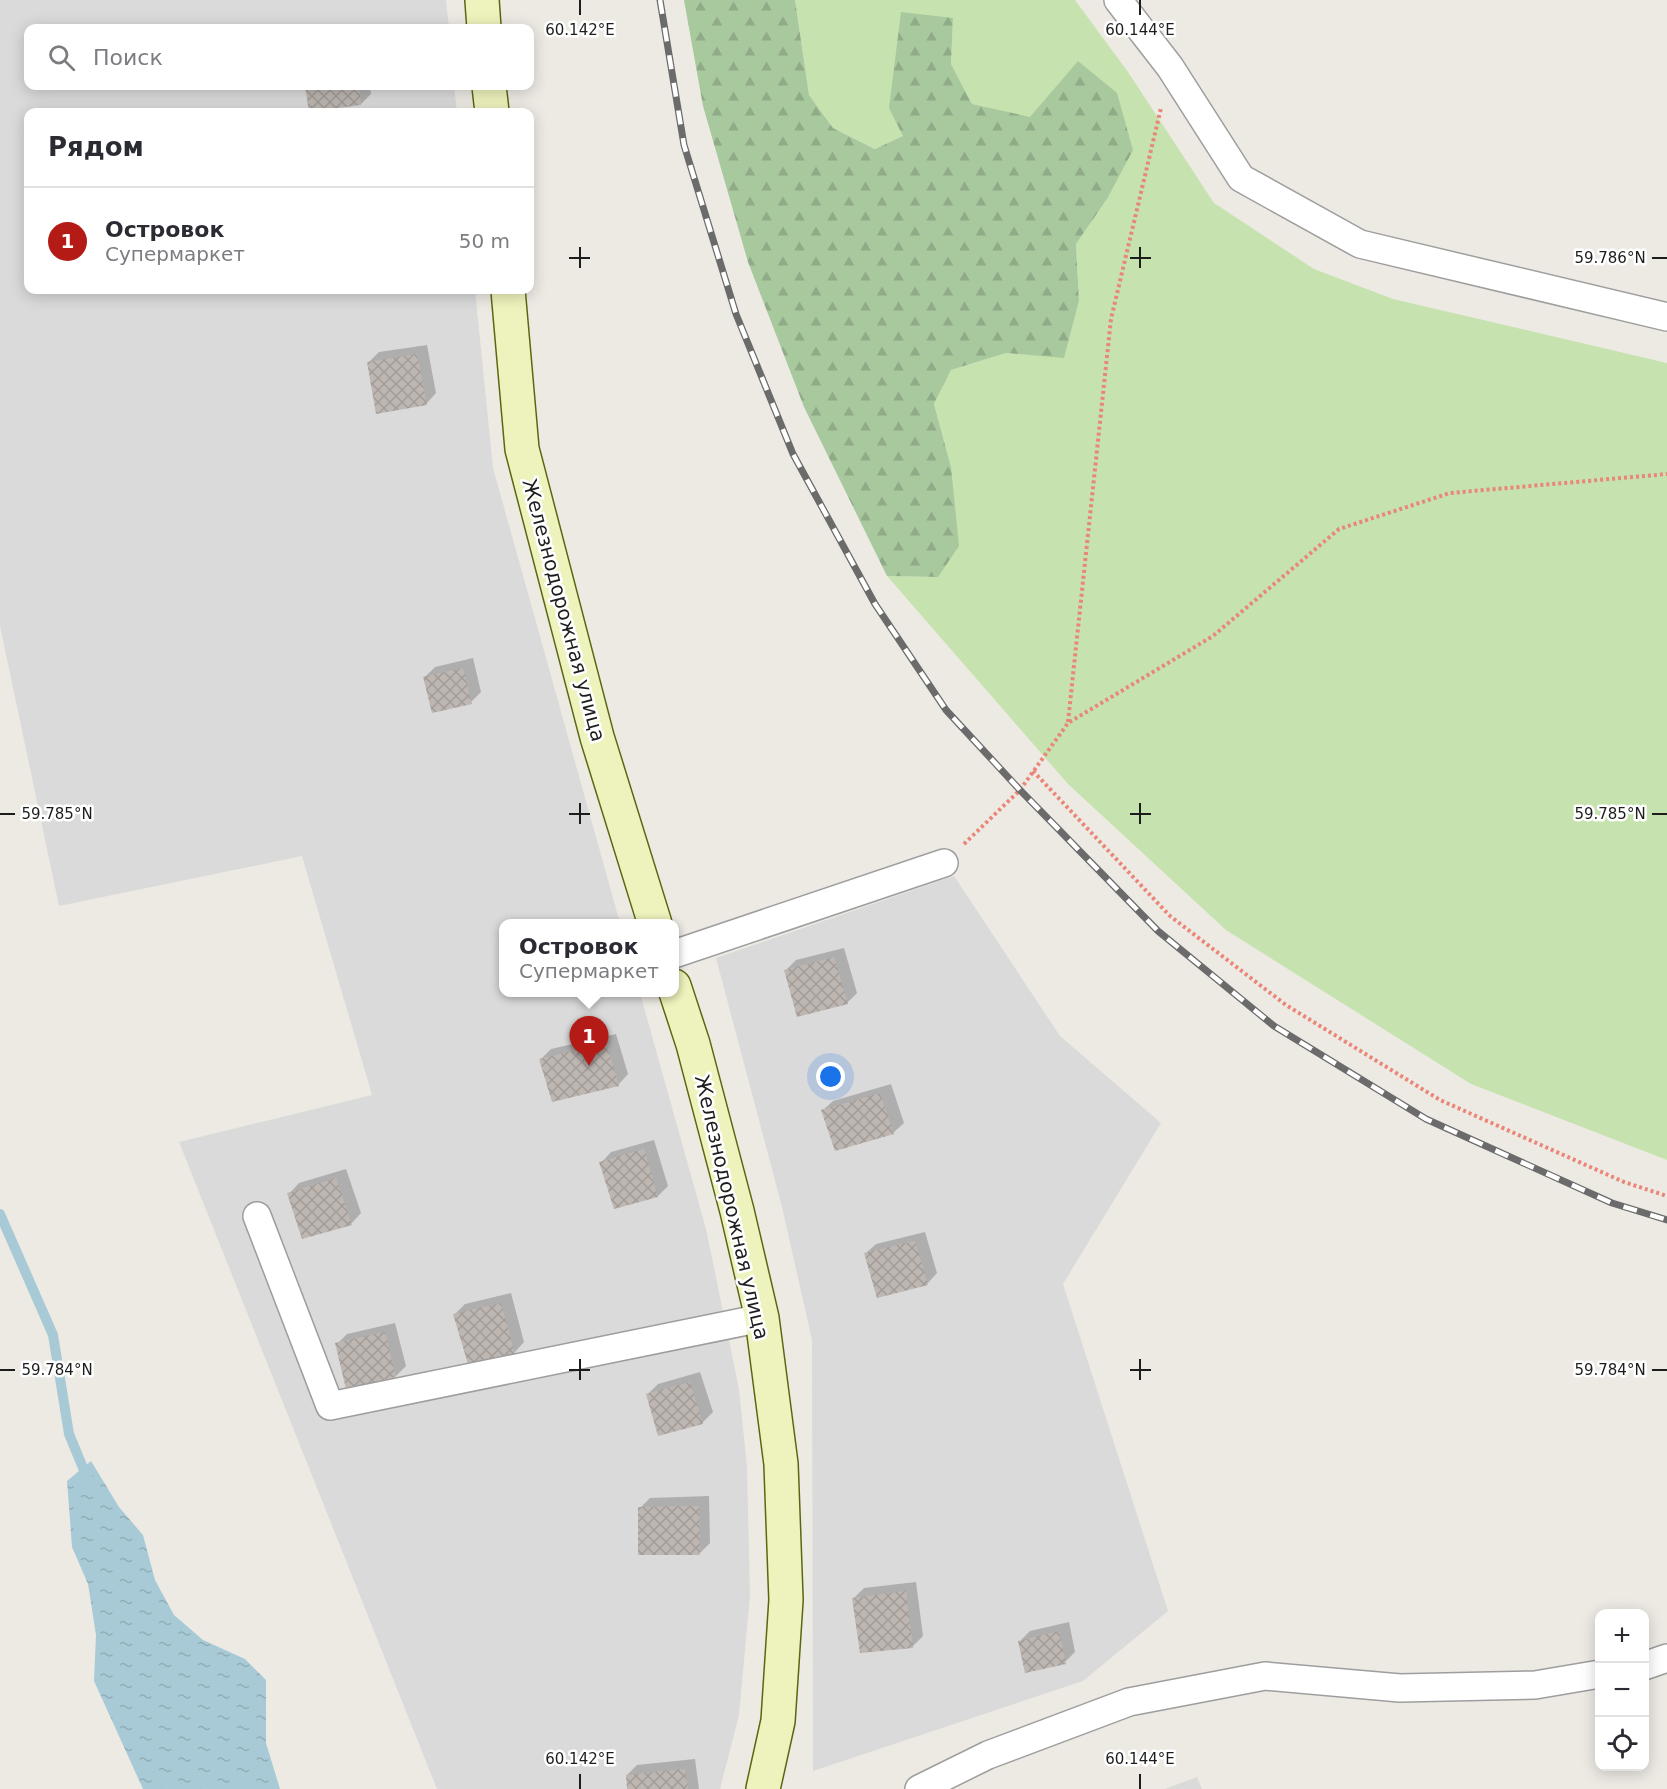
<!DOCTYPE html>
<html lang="ru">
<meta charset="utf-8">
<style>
:root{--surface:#fff;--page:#f7f7f7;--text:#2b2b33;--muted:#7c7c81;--line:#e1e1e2;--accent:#b41a16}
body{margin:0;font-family:"DejaVu Sans",sans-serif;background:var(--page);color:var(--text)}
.controls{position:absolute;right:18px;bottom:18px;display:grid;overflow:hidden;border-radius:12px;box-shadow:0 3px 15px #0003}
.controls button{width:54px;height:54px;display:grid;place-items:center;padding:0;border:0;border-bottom:2px solid var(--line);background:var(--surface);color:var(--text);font:30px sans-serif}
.you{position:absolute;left:831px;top:1077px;width:21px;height:21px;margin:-15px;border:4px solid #fff;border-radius:50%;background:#1a73e8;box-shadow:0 0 0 9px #1a73e833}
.badge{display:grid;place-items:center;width:39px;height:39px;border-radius:50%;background:var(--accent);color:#fff;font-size:20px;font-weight:700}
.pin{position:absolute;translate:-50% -50px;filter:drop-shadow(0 2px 3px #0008)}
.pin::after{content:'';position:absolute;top:32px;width:21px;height:18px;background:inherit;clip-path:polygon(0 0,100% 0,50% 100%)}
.popup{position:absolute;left:499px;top:919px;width:180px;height:78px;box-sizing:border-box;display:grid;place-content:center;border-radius:12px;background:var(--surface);filter:drop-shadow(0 2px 4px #0005);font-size:20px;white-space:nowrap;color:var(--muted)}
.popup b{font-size:22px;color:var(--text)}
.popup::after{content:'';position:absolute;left:50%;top:100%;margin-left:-12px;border:12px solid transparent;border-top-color:var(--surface)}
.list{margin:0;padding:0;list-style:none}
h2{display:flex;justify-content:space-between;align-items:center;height:78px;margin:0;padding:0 24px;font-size:26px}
h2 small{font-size:20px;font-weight:400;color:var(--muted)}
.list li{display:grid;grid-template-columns:39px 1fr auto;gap:18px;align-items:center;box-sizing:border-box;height:108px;padding:0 24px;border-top:2px solid var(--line)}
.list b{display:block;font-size:22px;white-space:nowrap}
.list p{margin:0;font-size:20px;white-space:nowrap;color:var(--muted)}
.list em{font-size:20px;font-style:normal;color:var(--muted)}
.icon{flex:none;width:33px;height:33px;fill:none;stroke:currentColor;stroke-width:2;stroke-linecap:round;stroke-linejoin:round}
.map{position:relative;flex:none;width:1667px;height:1789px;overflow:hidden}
.search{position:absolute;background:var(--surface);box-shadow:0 3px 15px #0003;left:24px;top:24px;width:510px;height:66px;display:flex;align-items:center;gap:15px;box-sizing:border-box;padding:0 21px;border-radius:12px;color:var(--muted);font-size:22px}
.panel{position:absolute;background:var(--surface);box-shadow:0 3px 15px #0003;left:24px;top:108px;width:510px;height:186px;border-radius:12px}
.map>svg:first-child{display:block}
</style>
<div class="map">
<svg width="1667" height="1789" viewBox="0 0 1667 1789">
<defs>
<pattern id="forest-firs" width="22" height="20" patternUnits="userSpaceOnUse" patternTransform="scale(1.5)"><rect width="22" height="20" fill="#a8c89d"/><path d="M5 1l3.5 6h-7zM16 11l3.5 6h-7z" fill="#90ab87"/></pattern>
<pattern id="water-ripples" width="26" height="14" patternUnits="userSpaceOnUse" patternTransform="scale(1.5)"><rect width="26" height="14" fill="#a8cad6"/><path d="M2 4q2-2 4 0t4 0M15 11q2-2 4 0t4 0" fill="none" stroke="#90adb7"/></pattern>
<pattern id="building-cross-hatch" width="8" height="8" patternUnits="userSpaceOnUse" patternTransform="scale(1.5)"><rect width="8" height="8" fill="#bdb6b1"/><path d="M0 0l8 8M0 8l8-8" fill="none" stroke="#a29c98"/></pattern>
</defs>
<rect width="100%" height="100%" fill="#edeae4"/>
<g fill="#dbdada">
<path d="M 0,0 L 446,0 L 449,28 L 28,28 L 28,86 L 454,86 L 457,112 L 28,112 L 28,290 L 475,290 L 493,468 L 620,923 L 504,924 L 504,992 L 640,993 L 706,1229 L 739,1389 L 747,1467 L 750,1595 L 739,1715 L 720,1789 L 437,1789 L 179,1142 L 372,1095 L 302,856 L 59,906 L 0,626 Z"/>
<path d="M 954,876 L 1060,1036 L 1161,1123 L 1063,1284 L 1168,1611 L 1083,1681 L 813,1771 L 812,1340 L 782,1207 L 716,958 Z"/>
<path d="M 1197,1777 L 1202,1789 L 1165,1789 Z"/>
</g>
<path fill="#c6e2af" d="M 795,0 L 1075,0 L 1128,72 L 1214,203 L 1314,269 L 1393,299 L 1667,363 L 1667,1160 L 1471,1084 L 1226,930 L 1068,784 L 887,576 L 938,577 L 951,467 L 934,404 L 951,370 L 1006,353 L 1064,357 L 1079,301 L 1076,244 L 1107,199 L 1079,62 L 1030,118 L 972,104 L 951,64 L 953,18 L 903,136 L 876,149 L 833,128 L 809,95 Z"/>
<path fill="url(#forest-firs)" d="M 684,0 L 795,0 L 809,95 L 833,128 L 875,149 L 903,136 L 889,108 L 901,12 L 953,18 L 951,64 L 972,104 L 1030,117 L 1078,61 L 1117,93 L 1133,150 L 1107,199 L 1076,244 L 1079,301 L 1064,358 L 1006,353 L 951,370 L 934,404 L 951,467 L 959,546 L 938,577 L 887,576 L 804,407 L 748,262 L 703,106 Z"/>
<path fill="url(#water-ripples)" d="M 91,1461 L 119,1507 L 143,1535 L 155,1580 L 174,1615 L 203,1640 L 245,1659 L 266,1680 L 266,1743 L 280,1789 L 143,1789 L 94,1681 L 96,1635 L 88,1584 L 72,1547 L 67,1481 Z"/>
<g fill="#0003">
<path d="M 306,86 L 370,86 L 371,94 L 361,104 L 311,111 Z"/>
<path d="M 427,345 L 436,393 L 426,404 L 368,363 L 379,352 Z"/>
<path d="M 473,658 L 481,692 L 471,702 L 425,677 L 435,667 Z"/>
<path d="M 844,948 L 857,993 L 847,1003 L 786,970 L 796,960 Z"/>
<path d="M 616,1034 L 628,1074 L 618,1085 L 541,1059 L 551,1049 Z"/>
<path d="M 891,1084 L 904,1123 L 893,1133 L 822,1111 L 833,1101 Z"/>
<path d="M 654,1140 L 668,1186 L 658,1196 L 601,1163 L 611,1152 Z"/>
<path d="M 346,1169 L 361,1213 L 351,1224 L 289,1194 L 299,1183 Z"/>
<path d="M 925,1232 L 937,1273 L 927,1284 L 865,1254 L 876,1244 Z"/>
<path d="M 511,1293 L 524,1342 L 514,1353 L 455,1314 L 465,1304 Z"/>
<path d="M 395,1323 L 406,1366 L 396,1376 L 337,1344 L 347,1334 Z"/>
<path d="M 700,1372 L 713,1412 L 702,1423 L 648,1394 L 658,1384 Z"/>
<path d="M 709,1496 L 710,1543 L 699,1554 L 640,1508 L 650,1498 Z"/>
<path d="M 916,1582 L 923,1636 L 912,1647 L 853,1599 L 864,1588 Z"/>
<path d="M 1069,1622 L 1075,1652 L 1065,1662 L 1020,1641 L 1030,1631 Z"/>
<path d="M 695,1759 L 699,1789 L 629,1789 L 627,1775 L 637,1765 Z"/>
</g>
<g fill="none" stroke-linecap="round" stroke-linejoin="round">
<path stroke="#a8cad6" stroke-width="10" d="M 0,1214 L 53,1335 L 69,1434 L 88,1480"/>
</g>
<g fill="url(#building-cross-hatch)">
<path d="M 305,86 L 359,86 L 361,105 L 309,112 Z"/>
<path d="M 417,354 L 427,405 L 376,414 L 367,362 Z"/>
<path d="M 463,668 L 472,704 L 432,713 L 423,677 Z"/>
<path d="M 834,957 L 848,1004 L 797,1017 L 784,970 Z"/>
<path d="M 606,1043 L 619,1086 L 552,1102 L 539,1059 Z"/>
<path d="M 880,1093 L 894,1134 L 835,1151 L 821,1110 Z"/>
<path d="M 644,1149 L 658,1197 L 614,1209 L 599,1162 Z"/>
<path d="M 336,1178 L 352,1225 L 302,1239 L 287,1193 Z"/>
<path d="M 915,1241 L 928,1285 L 877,1298 L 864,1253 Z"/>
<path d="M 501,1303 L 515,1354 L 468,1364 L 453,1314 Z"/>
<path d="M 385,1332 L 396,1377 L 346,1389 L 335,1343 Z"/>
<path d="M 690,1382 L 703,1424 L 658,1436 L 646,1394 Z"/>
<path d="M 699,1506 L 700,1555 L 638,1555 L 638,1507 Z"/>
<path d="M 906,1591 L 913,1648 L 860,1653 L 852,1598 Z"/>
<path d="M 1059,1631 L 1066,1664 L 1025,1673 L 1018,1641 Z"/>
<path d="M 685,1769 L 688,1789 L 627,1789 L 626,1775 Z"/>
</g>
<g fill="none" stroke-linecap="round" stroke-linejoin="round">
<g stroke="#9e9e9e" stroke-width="30">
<g id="street">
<path d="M 1118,0 L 1170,67 L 1241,178 L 1360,244 L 1667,317"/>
<path d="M 674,954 L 944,863"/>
<path d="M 257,1216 L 330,1406 L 762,1318"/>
<path d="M 1644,1666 L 1667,1658"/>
<path d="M 919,1789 L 988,1755 L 1129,1702 L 1265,1676 L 1400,1688 L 1535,1685 L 1600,1674"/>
</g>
</g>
<g stroke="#5b6710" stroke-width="36">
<g id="secondary">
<path d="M 482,0 L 484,28"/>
<path d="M 489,86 L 492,112"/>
<path d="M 508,290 L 522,449 L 597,737 L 655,924"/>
<path d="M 674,986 L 693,1044 L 737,1211 L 762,1318 L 781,1464 L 786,1600 L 778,1721 L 763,1789"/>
</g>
</g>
<g stroke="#ea8677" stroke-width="4" stroke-dasharray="3 3" stroke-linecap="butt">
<path d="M 1068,722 L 1111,319 L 1161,108"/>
<path d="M 1033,771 L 1170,916 L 1286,1005 L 1440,1100 L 1624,1182 L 1667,1196"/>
<path d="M 964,844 L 1020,790 L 1068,723 L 1213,636 L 1339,529 L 1450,493 L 1667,474"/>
</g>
<use href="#street" stroke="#fff" stroke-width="27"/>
<use href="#secondary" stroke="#eef2bc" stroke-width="33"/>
<g stroke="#6b6b6b" stroke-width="7">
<path id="rail" d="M 660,0 L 684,145 L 736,314 L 793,454 L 875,604 L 946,710 L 1020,790 L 1158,931 L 1274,1026 L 1426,1119 L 1612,1203 L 1667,1220"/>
</g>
<use href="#rail" stroke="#fff" stroke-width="4.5" stroke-dasharray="14" stroke-linecap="butt"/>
</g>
<path fill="none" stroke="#1d1d1d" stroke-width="2" d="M 580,0 L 580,15M 1140,0 L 1140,15M 580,247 L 580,268M 1140,247 L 1140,268M 569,258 L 590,258M 1130,258 L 1151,258M 1652,258 L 1667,258M 580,803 L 580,824M 1140,803 L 1140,824M 0,814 L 15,814M 569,814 L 590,814M 1130,814 L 1151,814M 1652,814 L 1667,814M 580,1359 L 580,1380M 1140,1359 L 1140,1380M 0,1370 L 15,1370M 569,1370 L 590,1370M 1130,1370 L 1151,1370M 1652,1370 L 1667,1370M 580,1774 L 580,1789M 1140,1774 L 1140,1789"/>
<g text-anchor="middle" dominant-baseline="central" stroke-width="5" stroke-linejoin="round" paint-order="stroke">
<g font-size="20" fill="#1d1d1d" stroke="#fff">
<text transform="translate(564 610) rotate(75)">Железнодорожная улица</text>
<text transform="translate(732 1207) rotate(77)">Железнодорожная улица</text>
</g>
</g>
<g font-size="15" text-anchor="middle" fill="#1d1d1d" stroke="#fff" stroke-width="5" stroke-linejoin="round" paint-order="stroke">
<text x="580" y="35">60.142°E</text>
<text x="1140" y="35">60.144°E</text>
<text x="1610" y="263">59.786°N</text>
<text x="57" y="819">59.785°N</text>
<text x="1610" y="819">59.785°N</text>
<text x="57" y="1375">59.784°N</text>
<text x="1610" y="1375">59.784°N</text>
<text x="580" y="1764">60.142°E</text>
<text x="1140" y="1764">60.144°E</text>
</g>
</svg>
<div class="controls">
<button>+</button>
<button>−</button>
<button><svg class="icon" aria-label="locate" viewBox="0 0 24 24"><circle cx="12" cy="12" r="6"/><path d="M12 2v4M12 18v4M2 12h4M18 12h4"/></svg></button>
</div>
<div class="you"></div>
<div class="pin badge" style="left:589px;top:1066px">1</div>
<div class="popup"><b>Островок</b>Супермаркет</div>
<div class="search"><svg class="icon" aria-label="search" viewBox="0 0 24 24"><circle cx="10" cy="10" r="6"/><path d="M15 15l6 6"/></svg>Поиск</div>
<section class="panel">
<h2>Рядом<small></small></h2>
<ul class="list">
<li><span class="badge">1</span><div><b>Островок</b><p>Супермаркет</p></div><em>50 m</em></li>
</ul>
</section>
</div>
